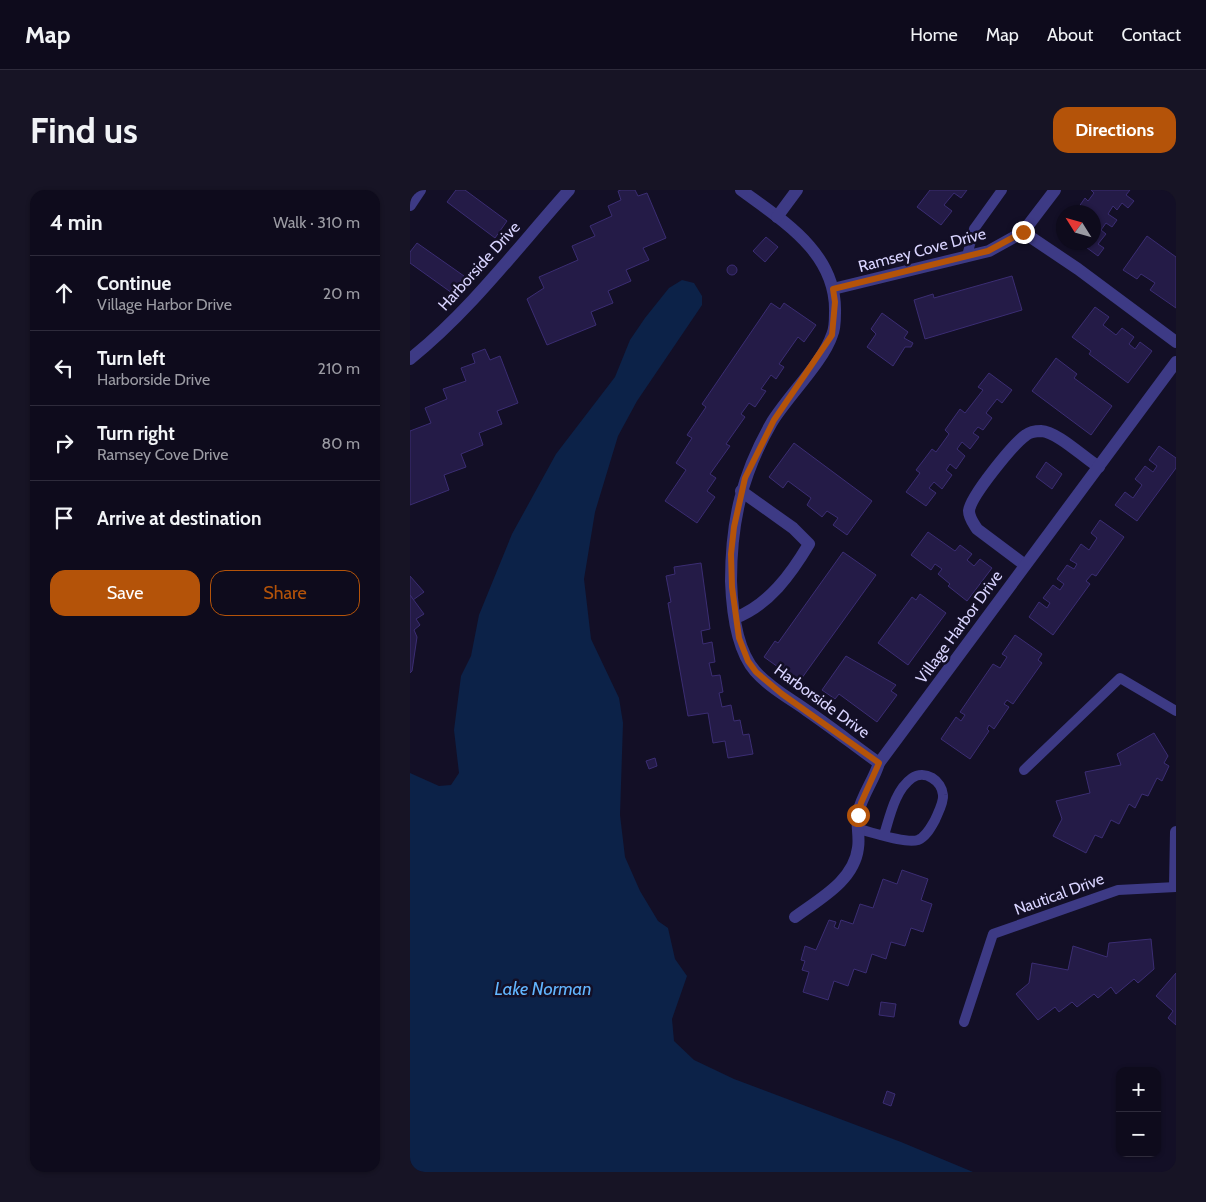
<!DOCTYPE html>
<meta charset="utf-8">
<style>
:root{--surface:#0e0b1c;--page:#171425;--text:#f1f3f6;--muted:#9b9ba3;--line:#2e2b3b;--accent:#b45309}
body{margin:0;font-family:Cabin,sans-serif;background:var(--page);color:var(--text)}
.controls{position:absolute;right:15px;bottom:15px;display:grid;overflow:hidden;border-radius:10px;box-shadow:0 1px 4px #0004}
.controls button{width:45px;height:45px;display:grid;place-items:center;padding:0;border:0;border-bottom:1px solid var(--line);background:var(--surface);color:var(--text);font:25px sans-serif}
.compass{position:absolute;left:646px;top:15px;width:45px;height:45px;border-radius:50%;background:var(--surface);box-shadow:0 1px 4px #0004;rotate:307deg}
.stop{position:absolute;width:15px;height:15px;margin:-11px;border:4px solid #b45309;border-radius:50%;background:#fff}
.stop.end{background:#b45309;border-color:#fff;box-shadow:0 1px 5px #0008}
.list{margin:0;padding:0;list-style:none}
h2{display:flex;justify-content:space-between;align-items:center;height:65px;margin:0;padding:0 20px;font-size:21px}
h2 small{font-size:16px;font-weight:400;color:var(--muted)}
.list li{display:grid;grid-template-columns:32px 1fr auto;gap:15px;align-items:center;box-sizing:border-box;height:75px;padding:0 20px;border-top:1px solid var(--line)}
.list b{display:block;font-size:19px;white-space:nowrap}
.list p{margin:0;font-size:16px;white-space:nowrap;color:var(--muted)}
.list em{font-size:16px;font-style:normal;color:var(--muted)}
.actions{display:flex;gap:10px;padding:15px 20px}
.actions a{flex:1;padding:11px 0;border:1px solid var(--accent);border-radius:15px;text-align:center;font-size:18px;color:var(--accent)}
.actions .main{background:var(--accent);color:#fff}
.icon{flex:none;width:28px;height:28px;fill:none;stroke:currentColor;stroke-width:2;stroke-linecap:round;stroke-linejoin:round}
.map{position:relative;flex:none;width:766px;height:982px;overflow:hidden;border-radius:15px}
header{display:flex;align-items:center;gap:30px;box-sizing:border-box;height:70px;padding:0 25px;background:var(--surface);border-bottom:1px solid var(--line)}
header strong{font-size:24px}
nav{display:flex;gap:28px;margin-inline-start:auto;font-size:18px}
.intro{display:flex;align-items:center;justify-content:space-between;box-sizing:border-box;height:120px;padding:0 30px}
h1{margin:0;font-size:35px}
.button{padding:12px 22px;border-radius:15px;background:var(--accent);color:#fff;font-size:18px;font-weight:700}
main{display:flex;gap:30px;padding:0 30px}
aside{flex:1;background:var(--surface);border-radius:15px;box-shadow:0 1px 4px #0004}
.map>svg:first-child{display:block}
</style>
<header>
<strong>Map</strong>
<nav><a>Home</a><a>Map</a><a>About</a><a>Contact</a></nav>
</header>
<div class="intro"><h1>Find us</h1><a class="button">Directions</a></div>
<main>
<aside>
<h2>4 min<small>Walk · 310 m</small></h2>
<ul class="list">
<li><svg class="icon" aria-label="ahead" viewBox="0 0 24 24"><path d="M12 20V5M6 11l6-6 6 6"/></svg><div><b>Continue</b><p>Village Harbor Drive</p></div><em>20 m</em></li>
<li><svg class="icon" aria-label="left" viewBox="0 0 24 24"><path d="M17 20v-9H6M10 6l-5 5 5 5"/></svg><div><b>Turn left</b><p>Harborside Drive</p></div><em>210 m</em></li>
<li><svg class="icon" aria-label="right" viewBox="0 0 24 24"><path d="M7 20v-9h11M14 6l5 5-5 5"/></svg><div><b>Turn right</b><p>Ramsey Cove Drive</p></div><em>80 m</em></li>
<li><svg class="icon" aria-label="arrive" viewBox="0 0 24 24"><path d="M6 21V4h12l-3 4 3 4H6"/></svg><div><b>Arrive at destination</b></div></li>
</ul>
<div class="actions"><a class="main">Save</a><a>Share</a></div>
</aside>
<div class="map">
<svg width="766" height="982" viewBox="0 0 766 982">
<rect width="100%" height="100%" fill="#130f26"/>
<path fill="#0c2248" d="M 272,90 L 284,93 L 292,106 L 292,115 L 227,211 L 208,246 L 185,322 L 174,389 L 181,449 L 209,508 L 213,533 L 210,625 L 215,667 L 230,701 L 248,731 L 258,738 L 265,769 L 277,786 L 262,829 L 264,851 L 284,870 L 324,889 L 491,952 L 563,982 L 0,982 L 0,583 L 29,596 L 41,595 L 49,583 L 44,540 L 51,486 L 61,466 L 69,425 L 102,344 L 146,264 L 205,187 L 220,150 L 235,128 L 259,98 Z"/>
<g fill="#241b47" stroke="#3b2d73">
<path d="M 46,0 L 55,0 L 97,31 L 85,48 L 37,12 Z"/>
<path d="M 211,0 L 225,0 L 228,6 L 237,3 L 256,48 L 233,58 L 239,70 L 216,80 L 221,91 L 198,101 L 203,113 L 181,122 L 186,135 L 137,155 L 117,109 L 134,98 L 129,87 L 168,70 L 162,56 L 185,46 L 180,36 L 202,26 L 198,16 L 211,10 L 208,1 Z"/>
<path d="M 520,0 L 557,0 L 551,8 L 544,3 L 534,15 L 542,21 L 531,35 L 507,17 Z"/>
<path d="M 681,0 L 720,0 L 716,5 L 724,11 L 718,18 L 712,13 L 707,20 L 703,16 L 698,24 L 707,30 L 702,37 L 696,33 L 691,40 L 696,44 L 688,54 L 694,58 L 688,66 L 669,52 L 684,52 L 684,22 L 666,21 L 675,8 L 678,11 L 684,3 Z"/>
<path d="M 737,46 L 766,67 L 766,118 L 740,100 L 745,93 L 731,84 L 727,89 L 713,80 Z"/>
<path d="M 356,47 L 368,57 L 355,72 L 343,61 Z"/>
<path d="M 7,53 L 54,86 L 42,103 L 0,73 L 0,62 Z"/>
<circle cx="322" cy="80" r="5"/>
<path d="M 602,86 L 612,120 L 515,149 L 504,110 L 523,104 L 524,108 Z"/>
<path d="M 361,113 L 370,119 L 374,113 L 406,135 L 394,152 L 388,147 L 369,174 L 374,177 L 366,189 L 361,185 L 351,199 L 356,201 L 345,217 L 339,213 L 331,224 L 335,227 L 316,254 L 320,256 L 300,284 L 306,288 L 297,301 L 305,307 L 287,333 L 255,311 L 276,280 L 266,273 L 282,248 L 277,245 L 296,217 L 292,214 Z"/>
<path d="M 685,117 L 699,127 L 693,135 L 706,145 L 712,138 L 724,147 L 719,154 L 725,159 L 730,152 L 742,161 L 718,193 L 679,164 L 681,161 L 662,147 Z"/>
<path d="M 472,123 L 498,142 L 494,148 L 503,153 L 501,157 L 495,157 L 483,176 L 457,157 L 466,144 L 461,139 Z"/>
<path d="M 75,159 L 80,170 L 90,166 L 108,213 L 87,221 L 92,234 L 69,243 L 73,255 L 51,264 L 56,277 L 34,285 L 39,300 L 0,315 L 0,241 L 21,233 L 15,218 L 37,209 L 33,199 L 56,191 L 51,178 L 65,173 L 62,164 Z"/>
<path d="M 646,168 L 667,184 L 664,188 L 702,216 L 681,245 L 622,201 Z"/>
<path d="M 579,183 L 602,200 L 592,213 L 587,209 L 576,223 L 582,228 L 573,240 L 568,237 L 563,243 L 569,247 L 560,259 L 552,252 L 547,259 L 555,266 L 546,279 L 540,274 L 536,280 L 542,285 L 532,299 L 524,292 L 519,298 L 526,303 L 516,316 L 496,302 L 510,283 L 506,280 L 522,259 L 526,262 L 539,244 L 535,240 L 550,219 L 555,223 L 573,200 L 568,197 Z"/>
<path d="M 384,253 L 462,311 L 437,345 L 423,335 L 428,328 L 417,321 L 412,327 L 397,315 L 401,308 L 378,291 L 373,298 L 359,287 Z"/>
<path d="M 749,256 L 766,268 L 766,278 L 727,331 L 705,315 L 715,302 L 723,308 L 732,295 L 725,289 L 735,276 L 743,282 L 747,276 L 739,270 Z"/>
<path d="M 636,272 L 652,284 L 642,299 L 626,287 Z"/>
<path d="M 690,330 L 714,347 L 686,386 L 682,384 L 676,391 L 680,394 L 643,445 L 619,427 L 629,412 L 637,418 L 640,413 L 633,408 L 643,395 L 650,400 L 654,394 L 647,389 L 657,375 L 664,379 L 667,374 L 660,370 L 671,354 L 679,360 L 687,348 L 681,343 Z"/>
<path d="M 518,342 L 545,361 L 550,355 L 562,364 L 557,370 L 564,376 L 570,369 L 582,378 L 557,411 L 538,396 L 540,394 L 528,384 L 532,379 L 525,374 L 521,380 L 501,365 Z"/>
<path d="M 433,362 L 466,385 L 389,492 L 354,467 L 365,451 L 368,453 Z"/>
<path d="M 291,373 L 300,439 L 291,441 L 293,454 L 302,452 L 305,472 L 299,473 L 302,486 L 310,485 L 313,502 L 309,503 L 312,517 L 321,515 L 324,531 L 330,530 L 333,545 L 339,544 L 343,564 L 318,568 L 315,551 L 303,553 L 298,523 L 278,526 L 258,413 L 261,412 L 256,386 L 265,384 L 264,377 Z"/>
<path d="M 0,386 L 14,402 L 3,410 L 0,405 Z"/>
<path d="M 510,404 L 536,423 L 498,475 L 468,453 L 502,407 L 506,410 Z"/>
<path d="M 0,405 L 14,424 L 6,429 L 10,435 L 4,440 L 7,447 L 2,481 L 0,483 Z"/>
<path d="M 605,445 L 632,464 L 628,470 L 632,473 L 603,514 L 597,510 L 594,514 L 599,517 L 584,539 L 579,535 L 577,539 L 579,541 L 560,569 L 531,549 L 546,527 L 551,531 L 555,525 L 550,522 L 583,474 L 590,478 L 597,467 L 592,464 Z"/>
<path d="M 436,466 L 486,495 L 481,501 L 487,505 L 467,532 L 429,504 L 425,509 L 412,500 Z"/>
<path d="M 744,543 L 758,566 L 754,573 L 759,576 L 752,591 L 747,588 L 738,606 L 732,604 L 725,618 L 719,614 L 709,634 L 701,630 L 692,648 L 685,645 L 676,663 L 643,646 L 652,629 L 646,611 L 680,603 L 675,582 L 711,575 L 707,564 Z"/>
<path d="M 245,568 L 247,576 L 239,579 L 236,571 Z"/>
<path d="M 492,680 L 518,689 L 511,710 L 522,714 L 513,742 L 501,738 L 495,756 L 481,752 L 476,769 L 462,764 L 456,783 L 444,779 L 438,796 L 424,791 L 418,810 L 393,802 L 399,782 L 392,780 L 395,771 L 391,770 L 395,756 L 406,760 L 419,730 L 426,732 L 424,737 L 428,739 L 431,730 L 443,734 L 450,714 L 463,718 L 473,689 L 487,694 Z"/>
<path d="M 741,749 L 744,779 L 728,793 L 724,789 L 706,804 L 701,797 L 688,808 L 684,804 L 667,817 L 662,812 L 649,822 L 645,817 L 628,830 L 606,804 L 619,793 L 622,773 L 658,780 L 663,756 L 697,767 L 699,753 Z"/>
<path d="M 766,783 L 766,835 L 758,828 L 763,821 L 746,806 Z"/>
<path d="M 471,812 L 486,814 L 484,827 L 469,825 Z"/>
<path d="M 477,901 L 485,904 L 481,916 L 473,913 Z"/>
</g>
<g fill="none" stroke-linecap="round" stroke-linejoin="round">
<g stroke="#3d3a85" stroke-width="10">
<path d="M 557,66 L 564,39 L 592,0"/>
<path d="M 614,580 L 710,488 L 766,521"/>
<path d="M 448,639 C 462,642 495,654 508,650 C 516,647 521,637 525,630 C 528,623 534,612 533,605 C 532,591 515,579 502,588 C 485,600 480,626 474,645"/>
<path d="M 554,832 L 583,744 L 708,700 L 766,697"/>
</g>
<g stroke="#3d3a85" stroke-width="12">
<path d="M 331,0 C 373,31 427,63 425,123 C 425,130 425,139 422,145 C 413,172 378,206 362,232 C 332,284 321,331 321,391 C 322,419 326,459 345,481 C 359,497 379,508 396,520 C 421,537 445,556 469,573"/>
<path d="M 0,15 L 10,0"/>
<path d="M 367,27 L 387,0"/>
<path d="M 613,42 L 668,79 L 766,152"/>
<path d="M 423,99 L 579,61 L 613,42 L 645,0"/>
<path d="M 0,169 C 60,121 108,57 159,0"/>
<path d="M 615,375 L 567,339 C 564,334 559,328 559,321 C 560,307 603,254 616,245 C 620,242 626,241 631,241 C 648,242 674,268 689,277"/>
<path d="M 325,428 C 359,415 381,384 399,354 L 383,338 L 331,301"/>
<path d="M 765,696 L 766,642"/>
<path d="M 385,727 C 409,709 444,691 448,658 C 450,647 446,634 448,623 C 452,605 464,590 469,573 L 766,172"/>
</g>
</g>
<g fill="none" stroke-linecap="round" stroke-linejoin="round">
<path stroke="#b45309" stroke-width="6" d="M 448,625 L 451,613 L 469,573 L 372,504 L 346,482 L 338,471 L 329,448 L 322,397 L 321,364 L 324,337 L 335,288 L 364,230 L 422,145 L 425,112 L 423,99 L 578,61 L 613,42"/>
</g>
<g text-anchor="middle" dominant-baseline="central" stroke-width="5" stroke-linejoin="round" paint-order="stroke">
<g font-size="16" fill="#d9d4ff" stroke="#130f26">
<text transform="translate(512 60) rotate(-15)">Ramsey Cove Drive</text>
<text transform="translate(69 76) rotate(-48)">Harborside Drive</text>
<text transform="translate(549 437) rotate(-54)">Village Harbor Drive</text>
<text transform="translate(412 511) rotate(36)">Harborside Drive</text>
<text transform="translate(649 704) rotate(-20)">Nautical Drive</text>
</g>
<g font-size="18" font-style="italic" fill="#62b6ff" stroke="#130f26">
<text x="133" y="799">Lake Norman</text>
</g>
</g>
</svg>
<div class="controls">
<button>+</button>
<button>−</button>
</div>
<svg class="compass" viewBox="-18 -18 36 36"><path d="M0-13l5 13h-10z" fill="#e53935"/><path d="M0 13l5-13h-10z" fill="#9b9ba3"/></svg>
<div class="stop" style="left:448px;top:625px"></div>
<div class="stop end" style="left:613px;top:42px"></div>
</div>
</main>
